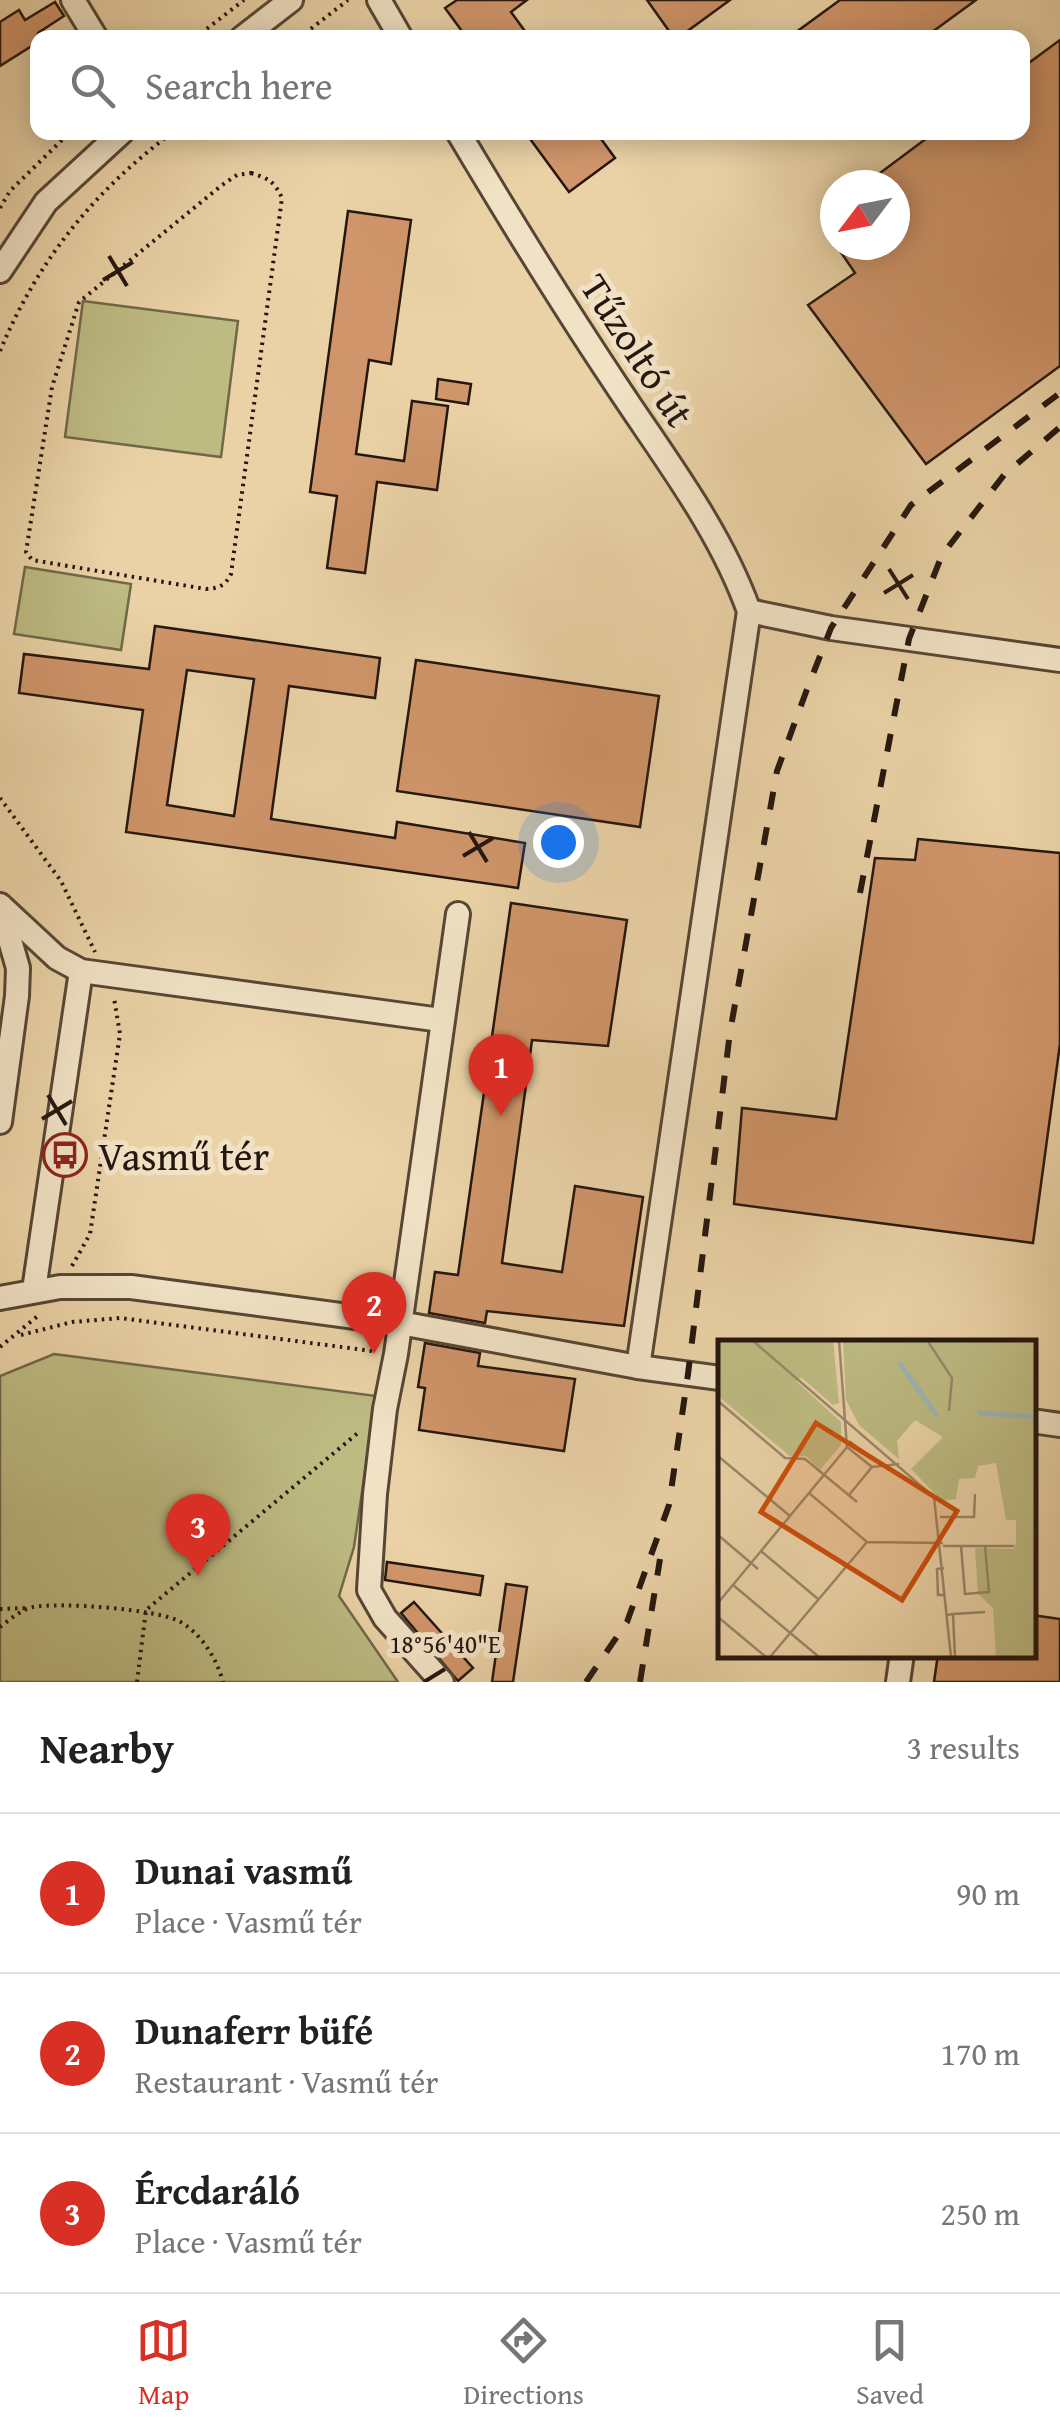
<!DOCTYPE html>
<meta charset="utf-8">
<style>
:root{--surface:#fff;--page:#f6f6f6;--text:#222;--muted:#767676;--line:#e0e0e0;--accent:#d93025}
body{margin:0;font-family:"Gentium Book Plus",serif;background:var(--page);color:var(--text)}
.compass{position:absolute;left:820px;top:170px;width:90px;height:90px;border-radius:50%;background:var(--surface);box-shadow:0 5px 25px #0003;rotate:238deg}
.you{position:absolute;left:558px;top:842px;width:35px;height:35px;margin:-25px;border:8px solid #fff;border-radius:50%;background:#1a73e8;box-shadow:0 0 0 15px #1a73e833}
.badge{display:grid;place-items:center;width:65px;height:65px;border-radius:50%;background:var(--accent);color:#fff;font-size:32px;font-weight:700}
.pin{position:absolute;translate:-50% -82px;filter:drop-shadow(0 2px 5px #0008)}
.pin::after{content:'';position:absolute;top:52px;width:35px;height:30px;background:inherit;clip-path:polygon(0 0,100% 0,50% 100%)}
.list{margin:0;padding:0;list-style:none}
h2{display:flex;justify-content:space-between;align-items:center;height:130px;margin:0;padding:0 40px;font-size:42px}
h2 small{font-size:32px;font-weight:400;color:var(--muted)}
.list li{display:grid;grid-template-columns:65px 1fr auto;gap:30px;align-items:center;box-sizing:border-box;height:160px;padding:0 40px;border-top:2px solid var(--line)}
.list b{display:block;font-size:38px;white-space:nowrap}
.list p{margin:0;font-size:32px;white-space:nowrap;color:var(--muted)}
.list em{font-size:32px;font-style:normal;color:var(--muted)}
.icon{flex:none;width:55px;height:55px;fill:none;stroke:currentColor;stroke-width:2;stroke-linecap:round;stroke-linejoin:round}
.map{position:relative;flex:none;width:1060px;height:1682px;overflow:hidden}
.search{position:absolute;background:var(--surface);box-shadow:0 5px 25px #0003;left:30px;right:30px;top:30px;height:110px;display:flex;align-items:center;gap:25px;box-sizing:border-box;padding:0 35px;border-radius:20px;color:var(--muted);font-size:38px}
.sheet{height:610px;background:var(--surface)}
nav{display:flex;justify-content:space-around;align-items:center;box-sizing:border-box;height:140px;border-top:2px solid var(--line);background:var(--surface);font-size:28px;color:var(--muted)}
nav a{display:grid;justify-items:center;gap:5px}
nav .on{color:var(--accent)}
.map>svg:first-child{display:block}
</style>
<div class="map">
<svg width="1060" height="1682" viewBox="0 0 1060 1682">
<rect width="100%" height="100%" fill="#ead2a6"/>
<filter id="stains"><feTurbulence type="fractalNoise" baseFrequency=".002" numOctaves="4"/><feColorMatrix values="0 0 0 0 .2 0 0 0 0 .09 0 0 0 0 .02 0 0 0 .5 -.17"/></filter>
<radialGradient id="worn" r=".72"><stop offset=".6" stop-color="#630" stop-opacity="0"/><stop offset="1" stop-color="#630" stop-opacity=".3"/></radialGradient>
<g fill="#bdba82" stroke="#716848" stroke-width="2.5">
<path d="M 83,301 L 238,321 L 221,457 L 65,437 Z"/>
<path d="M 25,567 L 131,584 L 121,650 L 14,634 Z"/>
<path d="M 54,1354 L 376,1396 L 354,1547 L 339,1596 L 398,1682 L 0,1682 L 0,1376 Z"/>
</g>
<g fill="#d0956a" stroke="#25170f" stroke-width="2.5" fill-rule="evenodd">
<path d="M 457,0 L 527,0 L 511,12 L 530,38 L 467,38 L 445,8 Z"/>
<path d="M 647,0 L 730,0 L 678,38 L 674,38 Z"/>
<path d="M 840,0 L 976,0 L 924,38 L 788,38 Z"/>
<path d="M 55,2 L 64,16 L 38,33 L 38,42 L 0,66 L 0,22 L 19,10 L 25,20 Z"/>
<path d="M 1060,40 L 1060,366 L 926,464 L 808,305 L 855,273 L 836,245 L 895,245 L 895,185 L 864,185 L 935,132 L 1022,132 L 1022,68 Z"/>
<path d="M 525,132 L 596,132 L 615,158 L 569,192 Z"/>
<path d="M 348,211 L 411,220 L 391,364 L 369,360 L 356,454 L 404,461 L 412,401 L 448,406 L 437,490 L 377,482 L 365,573 L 327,568 L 337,496 L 310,492 Z"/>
<path d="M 438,379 L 471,384 L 468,404 L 436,399 Z"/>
<path d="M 155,626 L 380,658 L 375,698 L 289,686 L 271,819 L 395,838 L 397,822 L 525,843 L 518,888 L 126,832 L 143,710 L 19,693 L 24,654 L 149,669 ZM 187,670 L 254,679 L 234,816 L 167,805 Z"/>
<path d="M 416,660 L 659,696 L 640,827 L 397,791 Z"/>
<path d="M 918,839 L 1060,853 L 1060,1044 L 1033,1243 L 734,1204 L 742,1108 L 836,1119 L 875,858 L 915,860 Z"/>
<path d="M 511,903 L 627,920 L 608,1046 L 532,1040 L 502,1263 L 562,1272 L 575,1186 L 643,1197 L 624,1326 L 487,1311 L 485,1323 L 429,1313 L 435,1272 L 458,1275 Z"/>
<path d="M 425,1343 L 480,1353 L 478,1366 L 575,1379 L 564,1451 L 419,1430 L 425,1388 L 418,1387 Z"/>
<path d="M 387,1562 L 483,1576 L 480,1595 L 385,1580 Z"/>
<path d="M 506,1584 L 527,1587 L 513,1682 L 492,1682 Z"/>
<path d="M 414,1602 L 473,1668 L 458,1681 L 401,1613 Z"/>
<path d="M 1032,1615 L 1060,1619 L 1060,1682 L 934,1682 L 938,1654 L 1032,1654 Z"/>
</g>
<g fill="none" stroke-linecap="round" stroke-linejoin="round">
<g stroke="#564635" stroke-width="28">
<g id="minor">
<path d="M 73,0 L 96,38"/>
<path d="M 379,0 L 401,38"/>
<path d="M 242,38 L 291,0"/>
<path d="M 458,132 C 508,216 559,299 613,380 C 662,455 719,527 749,611 L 638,1367"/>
<path d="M 0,271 L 46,202 L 122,132"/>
<path d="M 749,611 L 831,628 L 1060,660"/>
<path d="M 0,905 L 57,958 L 81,971 L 441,1020"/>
<path d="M 0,1122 L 17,996 L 18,968 L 1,909"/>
<path d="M 34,1290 L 81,971"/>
<path d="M 0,1298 L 60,1287 L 131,1287 L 400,1323 L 638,1367 L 720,1378"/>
<path d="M 1032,1421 L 1060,1425"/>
<path d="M 442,1682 L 385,1618 L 369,1590 L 375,1494 L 385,1409 L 396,1354 L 458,914"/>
<path d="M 898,1682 L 902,1654"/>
</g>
</g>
<g stroke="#25170f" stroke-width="4" stroke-dasharray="2.5 5" stroke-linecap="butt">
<path d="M 195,38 L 244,0"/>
<path d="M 299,38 L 348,0"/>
<path d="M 251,173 C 268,178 275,182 282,198 L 231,574 C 225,586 219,588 206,589 L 32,560 L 26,552 L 52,387 L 79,302 L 222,185 L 237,175 Z"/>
<path d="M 0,208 L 10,191 L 70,132"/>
<path d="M 0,351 C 38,260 94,191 173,132"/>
<path d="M 0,798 L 61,881 L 95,952"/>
<path d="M 72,1266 L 90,1234 L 120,1034 L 114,998"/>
<path d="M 21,1335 L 72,1322 L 120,1318 L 372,1351"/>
<path d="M 0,1347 L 39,1315"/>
<path d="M 0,1609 L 26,1608"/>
<path d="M 0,1627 C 9,1620 22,1609 33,1607 C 60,1602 155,1609 179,1621 C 201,1633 217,1659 223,1682"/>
<path d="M 137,1682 L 146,1610 L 359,1432"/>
</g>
<use href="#minor" stroke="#f1e2c5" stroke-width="22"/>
<g stroke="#25170f" stroke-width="6" stroke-dasharray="18 18" stroke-linecap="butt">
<path d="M 860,893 L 909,639 L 942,555 L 1004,475 L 1060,427"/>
<path d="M 586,1682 L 627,1622 L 669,1505 L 688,1374 L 730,1032 L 777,771 L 806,692 L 831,628 L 911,505 L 1060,393"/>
<path d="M 640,1682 L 660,1559"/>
</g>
</g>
<path fill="none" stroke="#25170f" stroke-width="4" d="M 109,256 L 127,286M 103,280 L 133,262M 889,569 L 908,599M 884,593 L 913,575M 469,832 L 487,862M 463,856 L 493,838M 48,1095 L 66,1125M 42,1119 L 72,1101M 424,1682 L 445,1669"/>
<defs>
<g id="bus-ring" transform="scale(2.25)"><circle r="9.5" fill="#f1e2c5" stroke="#8f2418" stroke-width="1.5"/><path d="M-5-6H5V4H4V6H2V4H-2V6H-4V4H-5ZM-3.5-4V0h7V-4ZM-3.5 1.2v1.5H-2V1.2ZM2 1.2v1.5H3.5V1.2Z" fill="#8f2418"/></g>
</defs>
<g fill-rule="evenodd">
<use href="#bus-ring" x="65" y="1155"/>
</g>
<g text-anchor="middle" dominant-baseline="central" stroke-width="10" stroke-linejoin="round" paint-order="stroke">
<g font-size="40" fill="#25170f" stroke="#f1e2c5">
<text transform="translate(638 350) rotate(57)">Tűzoltó út</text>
</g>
<g font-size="40" fill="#25170f" stroke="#f1e2c5" text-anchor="start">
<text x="98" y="1155">Vasmű tér</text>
</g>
</g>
<g transform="translate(718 1340)">
<rect width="318" height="318" fill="#ead2a6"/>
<path d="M 0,0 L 115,0 L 121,63 L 115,65 L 83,37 L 78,41 L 123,82 L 123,105 L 102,130 L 88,116 L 73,117 L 0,56 ZM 125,0 L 317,0 L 317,317 L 278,317 L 275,268 L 260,254 L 257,208 L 296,209 L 298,202 L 298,180 L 288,180 L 278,123 L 260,126 L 257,138 L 241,139 L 238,159 L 224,161 L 193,129 L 225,97 L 197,80 L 179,101 L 181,119 L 141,85 L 128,60 Z" fill="#bdba82"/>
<path fill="none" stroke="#9db5b3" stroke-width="5" d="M 181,22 L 219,76M 260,73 L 318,77"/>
<path fill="none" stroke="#9b876a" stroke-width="2.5" d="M 34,0 L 216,157 L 233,317M 209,0 L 234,38 L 231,71M 0,61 L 67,118 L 87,119 L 139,162M 131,101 L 161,123M 129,107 L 154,127M 0,116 L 72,176M 91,153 L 149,202M 131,155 L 154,127 L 181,124M 222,177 L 256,177 L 257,154M 0,195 L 40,229M 149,202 L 225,203M 225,206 L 296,206M 243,206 L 247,254 L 271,252 L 267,206M 43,211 L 100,259M 226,228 L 219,229 L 220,255 L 227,255M 15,245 L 101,317M 0,263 L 129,107 L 121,0M 235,274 L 267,272M 229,275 L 235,274 L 237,317M 0,277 L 48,317M 52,317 L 149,202"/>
<path fill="#cb4f0c" fill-opacity="0.15" stroke="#cb4f0c" stroke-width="5" d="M 98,83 L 239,171 L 184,260 L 43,172 Z"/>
<rect width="318" height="318" fill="none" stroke="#25170f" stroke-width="5"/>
</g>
<g font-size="25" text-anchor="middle" fill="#25170f" stroke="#f1e2c5" stroke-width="10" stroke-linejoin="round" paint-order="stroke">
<text x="445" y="1653">18°56'40"E</text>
</g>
<rect width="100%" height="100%" filter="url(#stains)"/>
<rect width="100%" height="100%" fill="url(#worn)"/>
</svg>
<svg class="compass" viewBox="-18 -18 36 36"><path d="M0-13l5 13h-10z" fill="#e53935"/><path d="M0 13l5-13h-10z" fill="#767676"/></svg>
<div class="you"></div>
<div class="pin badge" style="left:501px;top:1116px">1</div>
<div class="pin badge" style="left:374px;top:1354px">2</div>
<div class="pin badge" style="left:198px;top:1576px">3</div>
<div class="search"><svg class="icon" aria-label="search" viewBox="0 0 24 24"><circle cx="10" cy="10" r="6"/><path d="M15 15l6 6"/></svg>Search here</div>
</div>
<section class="sheet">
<h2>Nearby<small>3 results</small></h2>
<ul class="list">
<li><span class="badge">1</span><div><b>Dunai vasmű</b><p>Place · Vasmű tér</p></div><em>90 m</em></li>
<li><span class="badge">2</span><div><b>Dunaferr büfé</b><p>Restaurant · Vasmű tér</p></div><em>170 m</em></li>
<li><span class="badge">3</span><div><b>Ércdaráló</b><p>Place · Vasmű tér</p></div><em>250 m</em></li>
</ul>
</section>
<nav>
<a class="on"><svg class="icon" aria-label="map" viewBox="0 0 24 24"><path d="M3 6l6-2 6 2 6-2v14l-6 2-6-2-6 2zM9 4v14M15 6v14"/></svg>Map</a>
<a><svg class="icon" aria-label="directions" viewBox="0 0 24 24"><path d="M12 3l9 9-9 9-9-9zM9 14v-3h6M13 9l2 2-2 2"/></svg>Directions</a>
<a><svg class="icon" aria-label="saved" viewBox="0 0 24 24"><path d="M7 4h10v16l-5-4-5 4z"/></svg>Saved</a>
</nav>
